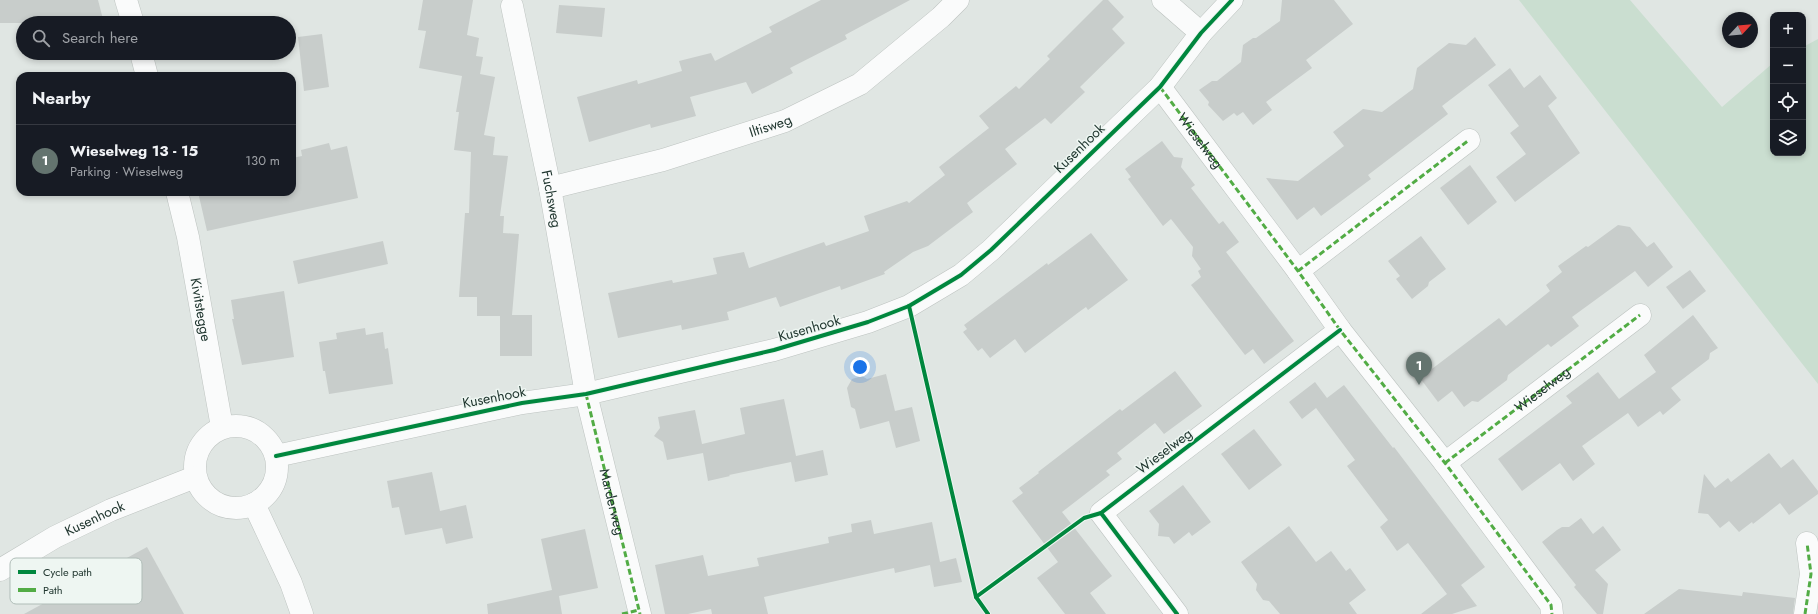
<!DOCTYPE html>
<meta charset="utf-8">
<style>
:root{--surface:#171b24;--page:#242831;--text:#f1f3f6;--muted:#9ea1a6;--line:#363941;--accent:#64746f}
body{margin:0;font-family:Jost,sans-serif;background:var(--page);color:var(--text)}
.controls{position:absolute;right:12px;top:12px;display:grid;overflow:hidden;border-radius:8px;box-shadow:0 2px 6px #0003}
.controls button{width:36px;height:36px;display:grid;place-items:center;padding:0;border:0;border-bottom:1px solid var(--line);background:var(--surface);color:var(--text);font:20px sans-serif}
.compass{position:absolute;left:1722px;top:12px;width:36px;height:36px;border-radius:50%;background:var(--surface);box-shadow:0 2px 6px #0003;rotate:64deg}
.you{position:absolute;left:860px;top:367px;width:14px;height:14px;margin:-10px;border:3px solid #fff;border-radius:50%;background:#1a73e8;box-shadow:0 0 0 6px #1a73e833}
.badge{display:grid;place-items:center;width:26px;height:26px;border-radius:50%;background:var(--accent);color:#fff;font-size:13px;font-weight:700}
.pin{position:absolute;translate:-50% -33px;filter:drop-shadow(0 1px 2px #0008)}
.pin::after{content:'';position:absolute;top:21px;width:14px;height:12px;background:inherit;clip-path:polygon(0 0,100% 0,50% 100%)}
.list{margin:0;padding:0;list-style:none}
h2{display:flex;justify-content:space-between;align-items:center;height:52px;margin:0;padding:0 16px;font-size:17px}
h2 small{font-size:13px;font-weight:400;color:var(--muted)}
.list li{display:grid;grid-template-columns:26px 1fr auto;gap:12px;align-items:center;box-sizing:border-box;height:72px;padding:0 16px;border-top:1px solid var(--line)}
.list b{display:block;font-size:15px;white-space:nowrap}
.list p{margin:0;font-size:13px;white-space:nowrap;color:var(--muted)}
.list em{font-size:13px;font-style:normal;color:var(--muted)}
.icon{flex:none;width:22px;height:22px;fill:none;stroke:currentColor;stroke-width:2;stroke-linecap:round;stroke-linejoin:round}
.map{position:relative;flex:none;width:1818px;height:614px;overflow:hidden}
.search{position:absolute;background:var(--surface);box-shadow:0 2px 6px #0003;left:16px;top:16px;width:280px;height:44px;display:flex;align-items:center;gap:10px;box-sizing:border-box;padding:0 14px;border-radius:22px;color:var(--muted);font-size:15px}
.panel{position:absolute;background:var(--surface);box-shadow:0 2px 6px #0003;left:16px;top:72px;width:280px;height:124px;border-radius:12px}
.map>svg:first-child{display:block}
</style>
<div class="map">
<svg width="1818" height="614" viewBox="0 0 1818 614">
<rect width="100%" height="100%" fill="#e0e6e3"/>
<path fill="#caded0" d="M 1519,0 L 1630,0 L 1722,107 L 1773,63 L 1773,153 L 1803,153 L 1803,47 L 1818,39 L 1818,384 Z"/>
<g fill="#c8cdcb">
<path d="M 0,0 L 98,0 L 104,23 L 0,23 Z"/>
<path d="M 423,0 L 473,0 L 467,35 L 479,38 L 476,56 L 483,57 L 480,74 L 495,77 L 484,135 L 495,137 L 493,155 L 508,156 L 500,216 L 504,216 L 503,233 L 519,234 L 512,315 L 532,315 L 532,356 L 500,356 L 500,316 L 477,316 L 477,297 L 459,297 L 465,213 L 469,213 L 471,152 L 454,150 L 459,112 L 456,112 L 462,76 L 419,68 L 426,31 L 418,30 Z"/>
<path d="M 821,0 L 910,0 L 845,35 L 847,39 L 790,68 L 793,73 L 752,94 L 746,82 L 690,97 L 696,116 L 651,128 L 650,124 L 589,142 L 577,97 L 637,80 L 638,84 L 682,71 L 679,61 L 711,53 L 715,61 L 772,32 L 769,27 Z"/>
<path d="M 1103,0 L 1108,0 L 1124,17 L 1112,29 L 1125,43 L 1080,87 L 1085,92 L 1051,124 L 1045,118 L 1005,149 L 1017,164 L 967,203 L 973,212 L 928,246 L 913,252 L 884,272 L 885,274 L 841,290 L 840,286 L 780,307 L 776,297 L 727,312 L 729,320 L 682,330 L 681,325 L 618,338 L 608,293 L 672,280 L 673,283 L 717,274 L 713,258 L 744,252 L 749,268 L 824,242 L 826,246 L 869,231 L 864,216 L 907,201 L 909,203 L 945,175 L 939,167 L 989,128 L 979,116 L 1016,86 L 1019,89 L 1050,59 L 1047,56 Z"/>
<path d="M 1282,0 L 1334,0 L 1353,24 L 1306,60 L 1312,68 L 1266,102 L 1272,110 L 1253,125 L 1243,112 L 1237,116 L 1234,113 L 1223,121 L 1208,105 L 1209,102 L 1199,90 L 1212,81 L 1217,81 L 1241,62 L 1243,45 L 1253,38 L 1256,38 L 1280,21 Z"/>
<path d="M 559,5 L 605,8 L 602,37 L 556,33 Z"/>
<path d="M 322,34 L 329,87 L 304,91 L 298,37 Z"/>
<path d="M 1475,37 L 1496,65 L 1442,106 L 1448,114 L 1368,175 L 1371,179 L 1321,216 L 1314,207 L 1297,220 L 1266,178 L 1298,181 L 1344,146 L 1333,132 L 1363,109 L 1382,112 L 1413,89 L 1417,68 L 1449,43 L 1466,45 Z"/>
<path d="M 1510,68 L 1524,88 L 1540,75 L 1557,98 L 1548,106 L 1580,153 L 1515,202 L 1496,177 L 1526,154 L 1510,133 L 1519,126 L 1488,85 Z"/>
<path d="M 1162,141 L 1174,157 L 1183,158 L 1181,167 L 1195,185 L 1191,188 L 1219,224 L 1223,221 L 1239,242 L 1226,252 L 1294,341 L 1264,364 L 1253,349 L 1245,355 L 1191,285 L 1201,277 L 1198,271 L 1201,269 L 1192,256 L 1193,247 L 1171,219 L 1163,226 L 1128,179 L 1131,177 L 1125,169 Z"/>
<path d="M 329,143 L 331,150 L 347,146 L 358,198 L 207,231 L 198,192 L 292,192 L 292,158 L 302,156 L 301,150 Z"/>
<path d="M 1470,165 L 1497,202 L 1468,225 L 1440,188 Z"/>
<path d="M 1618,225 L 1630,227 L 1647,247 L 1654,242 L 1673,267 L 1648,287 L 1635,271 L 1572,317 L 1579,326 L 1551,347 L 1548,344 L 1508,375 L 1507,380 L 1478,402 L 1472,401 L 1464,407 L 1452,391 L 1438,402 L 1420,378 L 1499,318 L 1506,326 L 1550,291 L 1546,285 L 1562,272 L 1558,266 L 1586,246 L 1588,247 Z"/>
<path d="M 1091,233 L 1128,280 L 1088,310 L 1086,307 L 1079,312 L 1025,353 L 1015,339 L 990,358 L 982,348 L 978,351 L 963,332 L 967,329 L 964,325 L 1047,263 L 1048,265 Z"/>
<path d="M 1421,236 L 1446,269 L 1429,282 L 1428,286 L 1412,299 L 1396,279 L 1400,276 L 1388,261 Z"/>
<path d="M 383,241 L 388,264 L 298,284 L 293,261 Z"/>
<path d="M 1690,270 L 1706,291 L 1683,309 L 1666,287 Z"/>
<path d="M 284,291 L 294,357 L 242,365 L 232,319 L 234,319 L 231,300 Z"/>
<path d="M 1693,315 L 1718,348 L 1710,353 L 1709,359 L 1671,388 L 1681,400 L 1663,415 L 1660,411 L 1638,427 L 1628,413 L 1582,446 L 1595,464 L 1573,481 L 1560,463 L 1522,491 L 1498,459 L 1572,403 L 1566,396 L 1598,372 L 1619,399 L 1656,372 L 1644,355 Z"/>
<path d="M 365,328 L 366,335 L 383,332 L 385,349 L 388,348 L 393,384 L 329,394 L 325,371 L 323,371 L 319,342 L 337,339 L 336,333 Z"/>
<path d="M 1175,371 L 1202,406 L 1164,434 L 1155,423 L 1117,453 L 1122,459 L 1106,471 L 1110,475 L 1062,512 L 1112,576 L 1090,593 L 1106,614 L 1065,614 L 1037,578 L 1058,562 L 1012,501 L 1023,493 L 1019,488 L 1039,473 L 1038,472 L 1120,409 L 1122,411 Z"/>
<path d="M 886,374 L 895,411 L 912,407 L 920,441 L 896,448 L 889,421 L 860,429 L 855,409 L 851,407 L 847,388 L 852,379 L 862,376 L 867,379 Z"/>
<path d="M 1315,382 L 1327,398 L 1344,385 L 1393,448 L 1394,447 L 1485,567 L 1461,585 L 1477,606 L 1452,614 L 1421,614 L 1447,594 L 1408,543 L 1397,551 L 1380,527 L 1388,520 L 1347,466 L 1355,460 L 1316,408 L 1302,419 L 1289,402 Z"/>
<path d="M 784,399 L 796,456 L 823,450 L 828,475 L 795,482 L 791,462 L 729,475 L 730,476 L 708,481 L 703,453 L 667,460 L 663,442 L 654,436 L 660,428 L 658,417 L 695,410 L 702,444 L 745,434 L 740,408 Z"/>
<path d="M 1254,429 L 1282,465 L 1249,490 L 1221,454 Z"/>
<path d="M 1769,453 L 1781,468 L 1793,459 L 1818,491 L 1818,494 L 1789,515 L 1780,503 L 1753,524 L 1752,522 L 1739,532 L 1729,521 L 1720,528 L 1708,514 L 1698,513 L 1704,474 L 1715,488 L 1728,478 L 1731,482 Z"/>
<path d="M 432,472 L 440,511 L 466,505 L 473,538 L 446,544 L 442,528 L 405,535 L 399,507 L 392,508 L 387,481 Z"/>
<path d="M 1183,485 L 1211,522 L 1192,536 L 1189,532 L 1174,544 L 1169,537 L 1158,536 L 1159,524 L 1149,511 Z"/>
<path d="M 1581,518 L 1593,534 L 1603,526 L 1621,550 L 1595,570 L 1608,584 L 1603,614 L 1597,614 L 1574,587 L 1576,585 L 1542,542 L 1557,530 L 1562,527 L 1569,527 Z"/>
<path d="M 871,520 L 874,534 L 932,522 L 940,562 L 956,558 L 962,582 L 934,587 L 930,565 L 895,573 L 894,568 L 764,597 L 768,614 L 712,614 L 711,609 L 688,614 L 665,614 L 655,565 L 703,555 L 708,576 L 759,566 L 757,558 L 829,543 L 828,537 L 852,532 L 851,524 Z"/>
<path d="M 1289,526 L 1316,562 L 1331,551 L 1346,571 L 1350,568 L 1366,590 L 1349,603 L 1357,614 L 1280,614 L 1269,601 L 1263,600 L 1256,590 L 1257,584 L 1241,562 Z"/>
<path d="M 585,529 L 598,588 L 559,596 L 562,614 L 488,614 L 487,604 L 552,590 L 541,539 Z"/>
<path d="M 147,547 L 184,614 L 24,614 Z"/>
<path d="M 1679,589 L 1742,596 L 1743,592 L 1795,598 L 1793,614 L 1644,614 Z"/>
</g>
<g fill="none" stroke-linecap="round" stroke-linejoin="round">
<g stroke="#bdc3c0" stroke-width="23">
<g id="minor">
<path d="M 126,0 L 133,23"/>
<path d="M 1163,0 L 1201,33"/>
<path id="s1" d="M 512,6 L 550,188 L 586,394 L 640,614"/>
<path d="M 141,53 L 147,76"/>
<path d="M 1160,87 L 1298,271 L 1340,330 L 1445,463 L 1551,605 L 1552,614"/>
<path id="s2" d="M 550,188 L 663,160 L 785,121 L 860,84 L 941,17 L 958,0"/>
<path id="s3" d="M 177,192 L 188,237 L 222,427"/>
<path d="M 1298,271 L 1469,140"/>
<circle cx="236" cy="467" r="41"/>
<path d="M 276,456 L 522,403 L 586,394 L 774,350 L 868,322 L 909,306 L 961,275 L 991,250 L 1160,87 L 1201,33 L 1232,0"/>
<path d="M 1445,463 L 1640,315"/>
<path d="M 254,504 L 291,583 L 302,614"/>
<path id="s4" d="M 0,570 L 55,537 L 111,510 L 195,477"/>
<path d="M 1177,614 L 1101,513 L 1340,330"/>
<path d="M 1805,614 L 1811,574 L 1807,543"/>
</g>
</g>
<use href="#minor" stroke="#fafbfb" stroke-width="22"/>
<g stroke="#52ac45" stroke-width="3" stroke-dasharray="6 3" stroke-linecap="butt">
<path id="s5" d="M 1160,87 L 1298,271 L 1340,330 L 1445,463 L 1551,605 L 1552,614"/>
<path d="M 1298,271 L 1469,140"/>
<path d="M 586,394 L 640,614"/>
<path id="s6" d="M 1445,463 L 1640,315"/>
<path d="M 622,614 L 639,610"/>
<path d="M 1805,614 L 1811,574 L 1807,543"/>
</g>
<g stroke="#eef6f2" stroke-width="6">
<g id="cycleway">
<path d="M 909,306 L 976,597 L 988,614"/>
<path d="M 276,456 L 522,403 L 586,394 L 774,350 L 868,322 L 909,306 L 961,275 L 991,250 L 1160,87 L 1201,33 L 1232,0"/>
<path d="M 976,597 L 1084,518 L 1101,513"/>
<path d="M 1177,614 L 1101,513 L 1340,330"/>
</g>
</g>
<use href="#cycleway" stroke="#00873e" stroke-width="4"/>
</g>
<g text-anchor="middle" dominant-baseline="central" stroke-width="3" stroke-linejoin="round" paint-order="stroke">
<g font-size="14" fill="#213730" stroke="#eef6f2">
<text stroke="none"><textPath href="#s2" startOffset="229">Iltisweg</textPath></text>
<text stroke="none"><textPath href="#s5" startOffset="67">Wieselweg</textPath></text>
<text transform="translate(1079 148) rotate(-44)">Kusenhook</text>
<text stroke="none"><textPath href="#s1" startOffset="197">Fuchsweg</textPath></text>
<text stroke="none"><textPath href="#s3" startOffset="120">Kivitstegge</textPath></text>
<text transform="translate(809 328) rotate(-16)">Kusenhook</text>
<text stroke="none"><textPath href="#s6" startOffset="122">Wieselweg</textPath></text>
<text transform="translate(494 397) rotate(-11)">Kusenhook</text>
<text transform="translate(1164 451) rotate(-37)">Wieselweg</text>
<text stroke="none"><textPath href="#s1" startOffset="506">Marderweg</textPath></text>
<text stroke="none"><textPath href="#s4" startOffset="108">Kusenhook</textPath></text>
</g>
</g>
<rect x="10" y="558" width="132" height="46" rx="6" fill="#eef6f2" stroke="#b0bdb8" stroke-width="1"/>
<rect x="18" y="570" width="18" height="4" fill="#00873e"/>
<rect x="18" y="588" width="18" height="4" fill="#52ac45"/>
<g font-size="11" fill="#213730">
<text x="43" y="576">Cycle path</text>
<text x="43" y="594">Path</text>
</g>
</svg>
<div class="controls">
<button>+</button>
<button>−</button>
<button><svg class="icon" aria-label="locate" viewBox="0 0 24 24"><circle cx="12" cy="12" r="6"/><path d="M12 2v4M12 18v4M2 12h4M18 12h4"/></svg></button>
<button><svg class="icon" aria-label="layers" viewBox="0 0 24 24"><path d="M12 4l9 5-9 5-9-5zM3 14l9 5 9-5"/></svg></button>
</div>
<svg class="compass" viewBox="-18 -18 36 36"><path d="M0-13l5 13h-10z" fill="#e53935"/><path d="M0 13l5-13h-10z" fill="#9ea1a6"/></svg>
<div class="you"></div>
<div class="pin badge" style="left:1419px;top:385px">1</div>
<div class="search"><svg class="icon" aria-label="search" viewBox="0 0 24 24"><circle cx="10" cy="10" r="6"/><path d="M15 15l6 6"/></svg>Search here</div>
<section class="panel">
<h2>Nearby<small></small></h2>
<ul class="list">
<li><span class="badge">1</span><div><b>Wieselweg 13 - 15</b><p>Parking · Wieselweg</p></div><em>130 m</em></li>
</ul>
</section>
</div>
